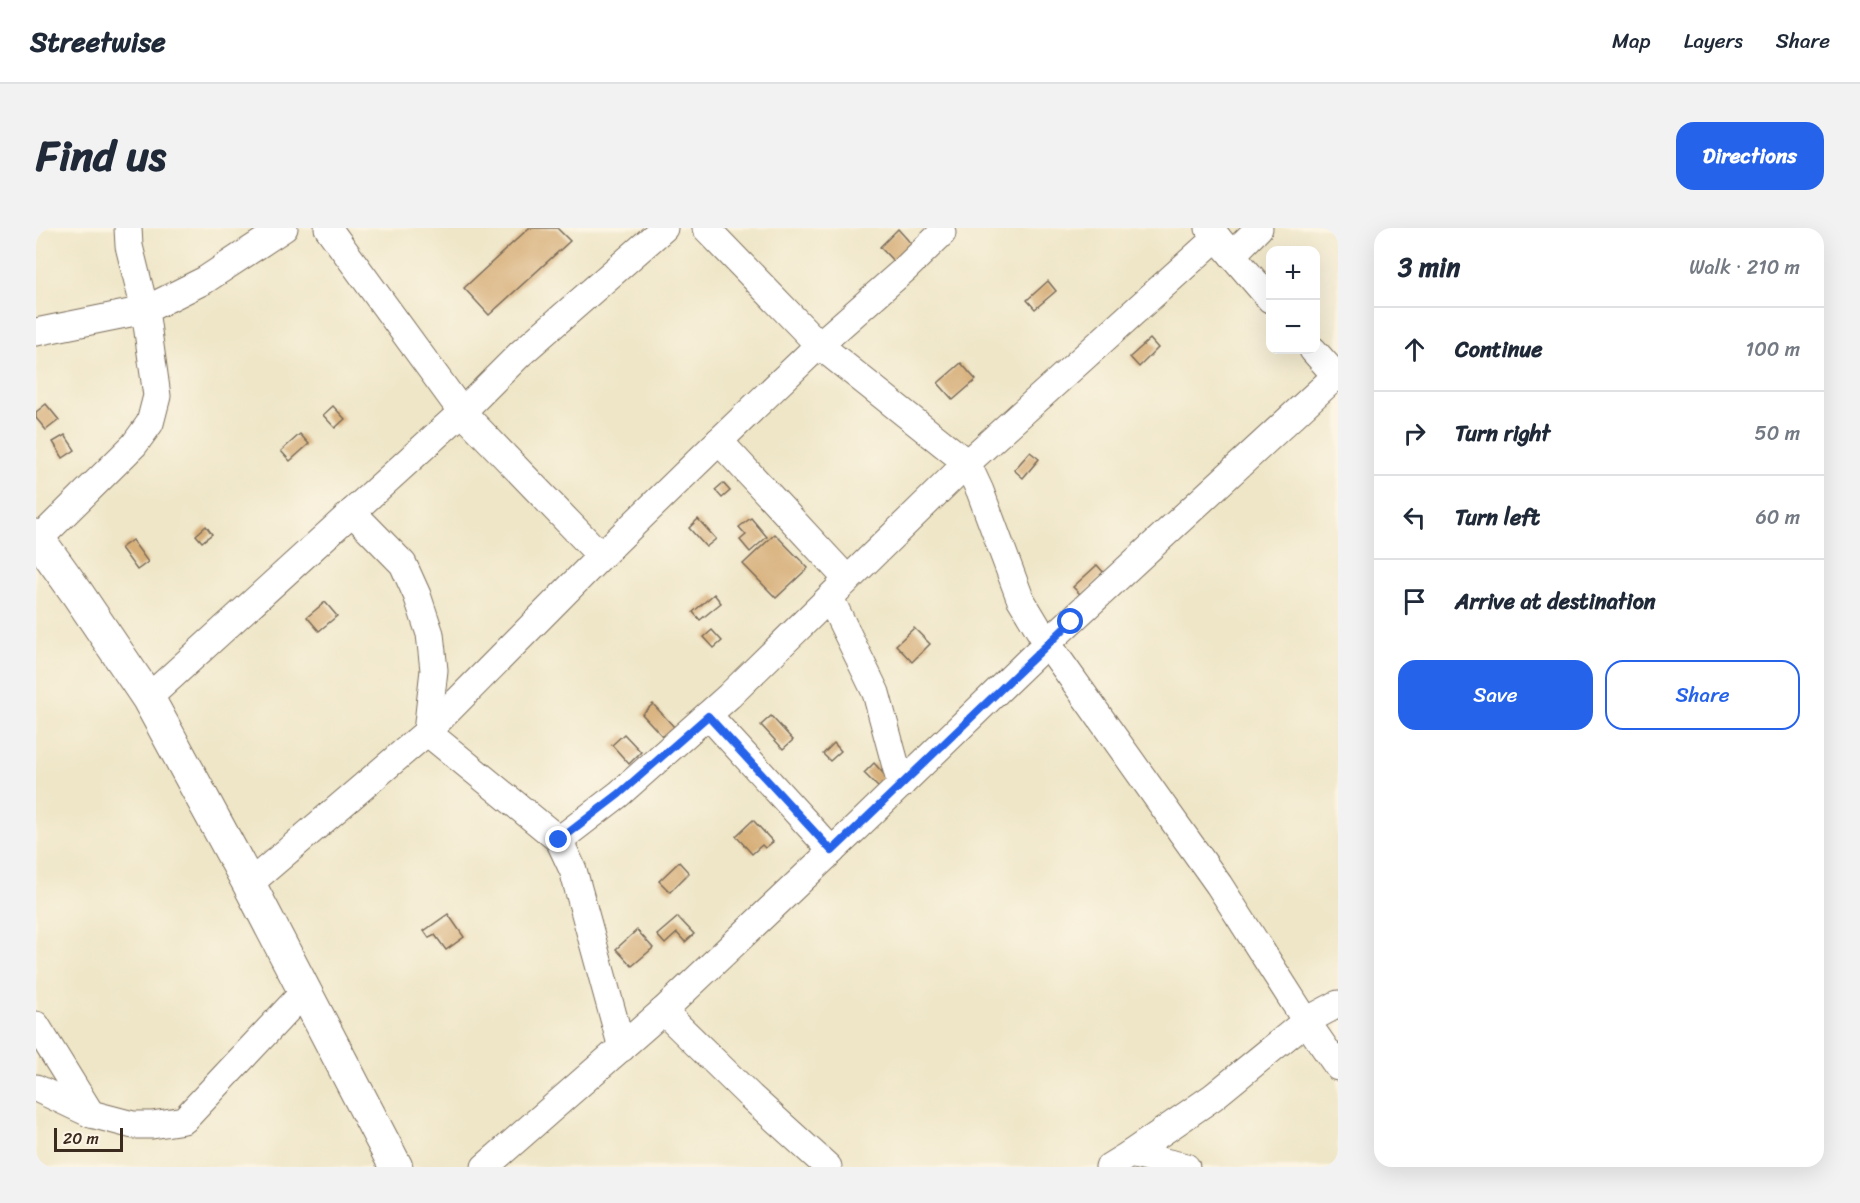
<!DOCTYPE html>
<meta charset="utf-8">
<style>
:root{--surface:#fff;--page:#f2f2f3;--text:#1f2937;--muted:#747a83;--line:#e0e1e3;--accent:#2563eb}
body{margin:0;font-family:Sriracha,sans-serif;background:var(--page);color:var(--text)}
.controls{position:absolute;right:18px;top:18px;display:grid;overflow:hidden;border-radius:12px;box-shadow:0 6px 24px #0002}
.controls button{width:54px;height:54px;display:grid;place-items:center;padding:0;border:0;border-bottom:2px solid var(--line);background:var(--surface);color:var(--text);font:30px sans-serif}
.scale{position:absolute;left:18px;bottom:15px;width:69px;box-sizing:border-box;padding-left:6px;border:3px solid #3b2a1e;border-top:0;font-size:16px;line-height:21px;white-space:nowrap;color:#3b2a1e;-webkit-text-stroke:4px #fcf5e5;paint-order:stroke}
.stop{position:absolute;width:18px;height:18px;margin:-14px;border:4px solid #2563eb;border-radius:50%;background:#fff}
.stop.end{background:#2563eb;border-color:#fff;box-shadow:0 2px 6px #0008}
.list{margin:0;padding:0;list-style:none}
h2{display:flex;justify-content:space-between;align-items:center;height:78px;margin:0;padding:0 24px;font-size:26px}
h2 small{font-size:20px;font-weight:400;color:var(--muted)}
.list li{display:grid;grid-template-columns:39px 1fr auto;gap:18px;align-items:center;box-sizing:border-box;height:84px;padding:0 24px;border-top:2px solid var(--line)}
.list b{display:block;font-size:22px;white-space:nowrap}
.list em{font-size:20px;font-style:normal;color:var(--muted)}
.actions{display:flex;gap:12px;padding:18px 24px}
.actions a{flex:1;padding:14px 0;border:2px solid var(--accent);border-radius:18px;text-align:center;font-size:21px;color:var(--accent)}
.actions .main{background:var(--accent);color:#fff}
.icon{flex:none;width:33px;height:33px;fill:none;stroke:currentColor;stroke-width:2;stroke-linecap:round;stroke-linejoin:round}
.map{position:relative;flex:none;width:1302px;height:939px;overflow:hidden;border-radius:18px}
header{display:flex;align-items:center;gap:36px;box-sizing:border-box;height:84px;padding:0 30px;background:var(--surface);border-bottom:2px solid var(--line)}
header strong{font-size:28px}
nav{display:flex;gap:33px;margin-inline-start:auto;font-size:21px}
.intro{display:flex;align-items:center;justify-content:space-between;box-sizing:border-box;height:144px;padding:0 36px}
h1{margin:0;font-size:42px}
.button{padding:15px 27px;border-radius:18px;background:var(--accent);color:#fff;font-size:21px;font-weight:700}
main{display:flex;gap:36px;padding:0 36px}
aside{flex:1;background:var(--surface);border-radius:18px;box-shadow:0 6px 24px #0002}
.map>svg:first-child{display:block}
</style>
<header>
<strong>Streetwise</strong>
<nav><a>Map</a><a>Layers</a><a>Share</a></nav>
</header>
<div class="intro"><h1>Find us</h1><a class="button">Directions</a></div>
<main>
<div class="map">
<svg width="1302" height="939" viewBox="0 0 1302 939">
<rect width="100%" height="100%" fill="#fcf5e5"/>
<filter id="ink" filterUnits="userSpaceOnUse"><feTurbulence type="fractalNoise" baseFrequency=".0167" numOctaves="2"/><feDisplacementMap in="SourceGraphic" scale="12" xChannelSelector="R" yChannelSelector="G"/><feConvolveMatrix kernelMatrix="1 2 1 2 8 2 1 2 1" color-interpolation-filters="sRGB"/></filter>
<filter id="wash" filterUnits="userSpaceOnUse"><feTurbulence type="fractalNoise" baseFrequency=".008" numOctaves="4" result="noise"/><feDisplacementMap in="SourceGraphic" scale="24" xChannelSelector="R" yChannelSelector="G"/><feGaussianBlur stdDeviation="1.35" result="paint"/><feColorMatrix in="noise" values="0 0 0 0 0 0 0 0 0 0 0 0 0 0 0 0 0 1.4 0 .05"/><feComposite in="paint" operator="in"/></filter>
<g filter="url(#wash)">
<rect width="100%" height="100%" fill="#efe6c8"/>
<g id="blocks">
<g fill="#d7af79">
<path d="M 493,0 L 521,0 L 534,13 L 453,87 L 428,60 Z"/>
<path d="M 862,1 L 879,20 L 861,37 L 844,19 Z"/>
<path d="M 1012,53 L 1020,63 L 999,81 L 991,72 Z"/>
<path d="M 1114,111 L 1122,120 L 1103,139 L 1094,129 Z"/>
<path d="M 925,135 L 940,152 L 917,172 L 902,155 Z"/>
<path d="M 10,176 L 23,192 L 10,202 L 0,190 L 0,184 Z"/>
<path d="M 297,178 L 309,191 L 299,200 L 287,187 Z"/>
<path d="M 264,206 L 273,216 L 254,233 L 245,223 Z"/>
<path d="M 29,207 L 39,222 L 27,230 L 17,214 Z"/>
<path d="M 994,224 L 1003,231 L 987,250 L 978,242 Z"/>
<path d="M 687,255 L 694,263 L 686,270 L 679,262 Z"/>
<path d="M 715,290 L 731,309 L 714,324 L 704,312 L 710,307 L 703,299 Z"/>
<path d="M 662,291 L 680,311 L 670,319 L 653,300 Z"/>
<path d="M 170,298 L 176,306 L 166,314 L 160,307 Z"/>
<path d="M 739,306 L 772,340 L 740,370 L 707,336 Z"/>
<path d="M 96,312 L 112,334 L 101,342 L 85,320 Z"/>
<path d="M 1061,337 L 1069,346 L 1046,368 L 1037,359 Z"/>
<path d="M 678,366 L 685,375 L 664,392 L 657,384 Z"/>
<path d="M 289,374 L 301,388 L 283,403 L 271,389 Z"/>
<path d="M 878,400 L 894,416 L 876,434 L 860,417 Z"/>
<path d="M 676,402 L 686,413 L 678,420 L 668,409 Z"/>
<path d="M 617,476 L 639,500 L 628,510 L 606,486 Z"/>
<path d="M 735,488 L 757,512 L 747,521 L 725,497 Z"/>
<path d="M 588,506 L 605,524 L 593,536 L 576,517 Z"/>
<path d="M 798,515 L 805,523 L 794,533 L 787,526 Z"/>
<path d="M 838,535 L 855,554 L 846,563 L 828,545 Z"/>
<path d="M 717,592 L 737,614 L 729,620 L 726,617 L 716,626 L 700,608 Z"/>
<path d="M 643,634 L 653,645 L 634,664 L 623,653 Z"/>
<path d="M 412,686 L 428,709 L 410,722 L 399,707 L 393,710 L 388,703 Z"/>
<path d="M 642,689 L 658,706 L 649,714 L 641,705 L 629,716 L 621,707 Z"/>
<path d="M 601,702 L 617,720 L 596,738 L 580,721 Z"/>
</g>
</g>
</g>
<g filter="url(#ink)">
<use href="#blocks" fill-opacity="0" stroke="#7a6c5a" stroke-width="1.5"/>
<g fill="none" stroke-linecap="round" stroke-linejoin="round">
<g stroke="#7a6c5a" stroke-width="29">
<g id="street">
<path d="M 292,0 L 426,184 L 565,328"/>
<path d="M 670,0 L 783,117 L 931,235 L 944,263 L 984,370 L 1011,415 L 1183,657 L 1270,793 L 1302,839"/>
<path d="M 1173,0 L 1196,27 L 1223,0"/>
<path d="M 1196,27 L 1234,71"/>
<path d="M 0,104 L 109,82 L 169,52 L 248,0"/>
<path d="M 1277,122 L 1302,150"/>
<path d="M 683,213 L 811,351"/>
<path d="M 316,284 L 367,336 L 381,367 L 394,406 L 398,442 L 391,504 L 523,612 L 583,566 L 693,468 L 931,235 L 1181,9"/>
<path d="M 0,314 L 98,217 L 114,195 L 121,168 L 109,82 L 93,18 L 92,0"/>
<path d="M 794,370 L 840,465 L 865,557"/>
<path d="M 112,470 L 426,184 L 484,126 L 628,0"/>
<path d="M 672,487 L 796,623"/>
<path d="M 523,612 L 537,642 L 586,820"/>
<path d="M 213,656 L 391,504 L 565,328 L 683,213 L 783,117 L 868,42 L 906,5"/>
<path d="M 627,783 L 715,869 L 792,939"/>
<path d="M 0,797 L 55,886"/>
<path d="M 0,860 L 55,886 L 97,897 L 116,897 L 148,892 L 268,764"/>
<path d="M 1094,926 L 1177,869 L 1270,793 L 1302,776"/>
<path d="M 449,939 L 627,783 L 820,600 L 1011,415 L 1302,146"/>
<path d="M 1073,939 L 1094,926 L 1150,939"/>
</g>
</g>
<g stroke="#7a6c5a" stroke-width="35">
<path id="secondary" d="M 0,308 L 41,365 L 112,470 L 213,656 L 360,939"/>
</g>
<use href="#street" stroke="#fff" stroke-width="27"/>
<use href="#secondary" stroke="#fff" stroke-width="33"/>
</g>
</g>
<g fill="none" stroke-linecap="round" stroke-linejoin="round" filter="url(#ink)">
<path stroke="#2563eb" stroke-width="8" d="M 523,612 L 583,566 L 672,488 L 796,623 L 1035,394"/>
</g>
</svg>
<div class="controls">
<button>+</button>
<button>−</button>
</div>
<div class="scale">20 m</div>
<div class="stop" style="left:1035px;top:394px"></div>
<div class="stop end" style="left:523px;top:612px"></div>
</div>
<aside>
<h2>3 min<small>Walk · 210 m</small></h2>
<ul class="list">
<li><svg class="icon" aria-label="ahead" viewBox="0 0 24 24"><path d="M12 20V5M6 11l6-6 6 6"/></svg><div><b>Continue</b></div><em>100 m</em></li>
<li><svg class="icon" aria-label="right" viewBox="0 0 24 24"><path d="M7 20v-9h11M14 6l5 5-5 5"/></svg><div><b>Turn right</b></div><em>50 m</em></li>
<li><svg class="icon" aria-label="left" viewBox="0 0 24 24"><path d="M17 20v-9H6M10 6l-5 5 5 5"/></svg><div><b>Turn left</b></div><em>60 m</em></li>
<li><svg class="icon" aria-label="arrive" viewBox="0 0 24 24"><path d="M6 21V4h12l-3 4 3 4H6"/></svg><div><b>Arrive at destination</b></div></li>
</ul>
<div class="actions"><a class="main">Save</a><a>Share</a></div>
</aside>
</main>
